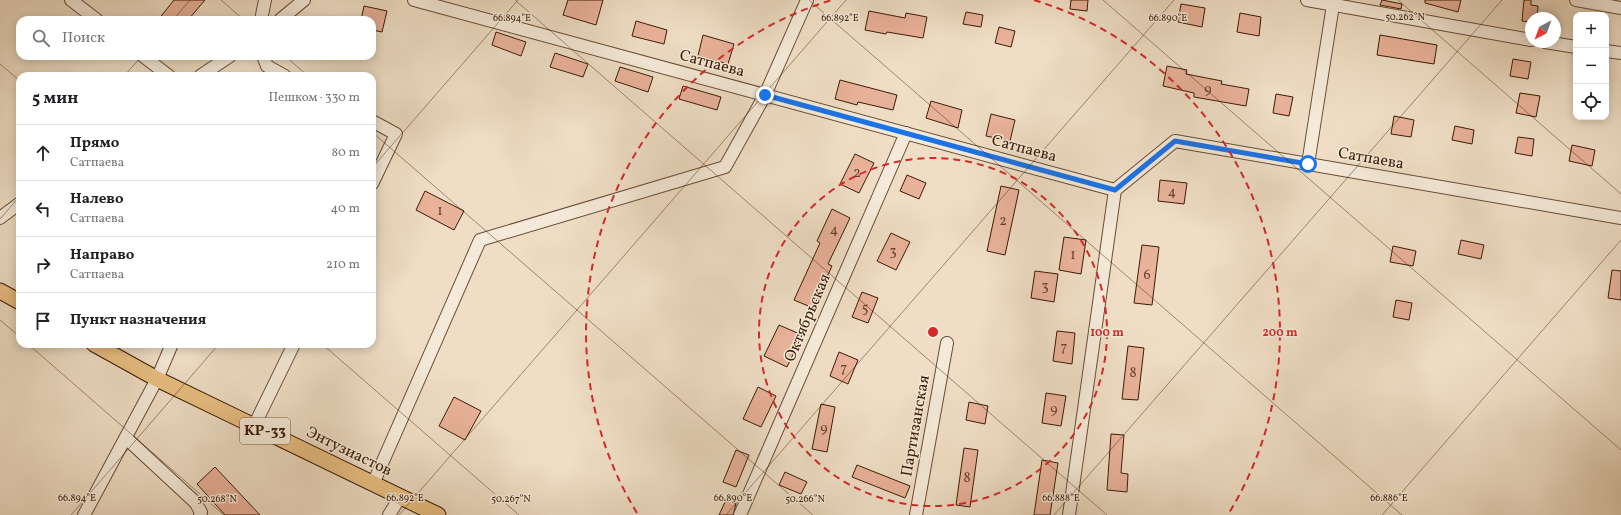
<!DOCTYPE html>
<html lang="ru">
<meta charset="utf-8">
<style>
:root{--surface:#fff;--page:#f2f2f2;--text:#202124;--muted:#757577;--line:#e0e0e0}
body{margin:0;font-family:Vollkorn,serif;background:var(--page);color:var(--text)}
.controls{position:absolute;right:12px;top:12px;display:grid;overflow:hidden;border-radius:8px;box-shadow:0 2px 10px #0003}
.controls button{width:36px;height:36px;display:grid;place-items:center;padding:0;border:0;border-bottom:1px solid var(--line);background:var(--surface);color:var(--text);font:20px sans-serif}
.compass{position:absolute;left:1525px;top:12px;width:36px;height:36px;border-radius:50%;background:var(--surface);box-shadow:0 2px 10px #0003;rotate:221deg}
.stop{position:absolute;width:12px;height:12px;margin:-9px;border:3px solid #1a73e8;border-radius:50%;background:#fff}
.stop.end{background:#1a73e8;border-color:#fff;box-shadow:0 1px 4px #0008}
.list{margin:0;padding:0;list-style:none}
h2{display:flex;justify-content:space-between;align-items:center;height:52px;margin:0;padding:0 16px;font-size:17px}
h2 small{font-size:13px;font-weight:400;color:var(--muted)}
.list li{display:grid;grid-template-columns:26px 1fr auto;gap:12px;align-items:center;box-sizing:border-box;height:56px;padding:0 16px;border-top:1px solid var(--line)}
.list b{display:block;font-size:15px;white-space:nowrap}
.list p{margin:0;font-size:13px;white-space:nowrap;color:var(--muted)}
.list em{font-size:13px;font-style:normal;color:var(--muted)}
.icon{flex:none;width:22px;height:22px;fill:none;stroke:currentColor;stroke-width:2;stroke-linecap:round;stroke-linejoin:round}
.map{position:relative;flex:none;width:1621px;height:515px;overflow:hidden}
.search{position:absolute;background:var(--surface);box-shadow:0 2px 10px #0003;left:16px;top:16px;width:360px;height:44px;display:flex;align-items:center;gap:10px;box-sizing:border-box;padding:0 14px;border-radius:12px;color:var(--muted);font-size:15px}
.panel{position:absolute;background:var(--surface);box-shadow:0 2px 10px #0003;left:16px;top:72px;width:360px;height:276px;border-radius:12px}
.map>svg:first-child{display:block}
</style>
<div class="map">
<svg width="1621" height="515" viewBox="0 0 1621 515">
<rect width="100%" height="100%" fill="#efdec5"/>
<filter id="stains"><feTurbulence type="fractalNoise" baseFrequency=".005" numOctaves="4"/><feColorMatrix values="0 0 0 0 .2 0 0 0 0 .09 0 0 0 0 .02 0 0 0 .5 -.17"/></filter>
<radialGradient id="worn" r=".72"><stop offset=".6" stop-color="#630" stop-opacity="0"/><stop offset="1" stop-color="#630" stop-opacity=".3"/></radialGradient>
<g fill="#e9b29a" stroke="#3b1b06">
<path d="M 174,0 L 205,0 L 188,20 L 158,20 Z"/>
<path d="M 568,0 L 603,0 L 596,25 L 563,15 Z"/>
<path d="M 1071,0 L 1088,0 L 1087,11 L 1070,9 Z"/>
<path d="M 1382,0 L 1402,4 L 1401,9 L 1380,5 Z"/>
<path d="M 1425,0 L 1461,0 L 1458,12 L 1425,3 Z"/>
<path d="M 1524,0 L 1531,0 L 1531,5 L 1538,6 L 1537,18 L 1531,18 L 1531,22 L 1522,21 Z"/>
<path d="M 1181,4 L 1205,8 L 1202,27 L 1178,22 Z"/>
<path d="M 364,6 L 387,11 L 382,32 L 372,30 L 372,20 L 361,20 Z"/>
<path d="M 869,11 L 905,18 L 906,13 L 927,17 L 923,38 L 887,32 L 886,34 L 865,30 Z"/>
<path d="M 966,12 L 983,15 L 981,27 L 963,24 Z"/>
<path d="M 1240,13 L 1261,17 L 1259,36 L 1237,32 Z"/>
<path d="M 636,21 L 667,30 L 664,44 L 632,36 Z"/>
<path d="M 999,27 L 1015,31 L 1011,47 L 995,43 Z"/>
<path d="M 496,32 L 526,42 L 521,56 L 492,45 Z"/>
<path d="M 703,35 L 734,44 L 728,64 L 698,56 Z"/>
<path d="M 1380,35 L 1437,45 L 1434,64 L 1377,55 Z"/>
<path d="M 555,53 L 588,64 L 583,77 L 550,67 Z"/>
<path d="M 1513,59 L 1531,62 L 1528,79 L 1510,76 Z"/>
<path d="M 1167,66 L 1187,70 L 1186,74 L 1222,81 L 1221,84 L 1249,89 L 1246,106 L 1194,97 L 1194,93 L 1163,86 Z"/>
<path d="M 620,67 L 653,77 L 648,92 L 615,81 Z"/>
<path d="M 840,80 L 897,95 L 893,110 L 858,102 L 857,105 L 835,99 Z"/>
<path d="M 683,86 L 721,97 L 717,110 L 679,99 Z"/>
<path d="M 1520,93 L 1540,96 L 1536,117 L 1516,113 Z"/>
<path d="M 1276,94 L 1293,97 L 1289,116 L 1273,113 Z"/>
<path d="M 931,101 L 962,110 L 958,128 L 926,118 Z"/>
<path d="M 991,114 L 1015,120 L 1010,141 L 986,136 Z"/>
<path d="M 1394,116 L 1414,120 L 1411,137 L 1391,134 Z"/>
<path d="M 1455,126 L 1474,130 L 1472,144 L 1452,140 Z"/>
<path d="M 1518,137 L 1534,139 L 1532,156 L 1515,153 Z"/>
<path d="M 1572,145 L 1595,150 L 1592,166 L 1569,161 Z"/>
<path d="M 855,154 L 874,163 L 859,193 L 840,184 Z"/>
<path d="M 907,175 L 926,183 L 919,199 L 900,191 Z"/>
<path d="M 1160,180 L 1187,183 L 1184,204 L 1158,201 Z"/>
<path d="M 1001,186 L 1019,190 L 1005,255 L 987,251 Z"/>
<path d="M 425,191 L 464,211 L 454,230 L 416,210 Z"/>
<path d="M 832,209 L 850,218 L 828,264 L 832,266 L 813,308 L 794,300 L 820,243 L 817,241 Z"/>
<path d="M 891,233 L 910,242 L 896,270 L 877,261 Z"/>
<path d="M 1064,237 L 1086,240 L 1081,274 L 1059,270 Z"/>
<path d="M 1461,240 L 1484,245 L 1481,259 L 1458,254 Z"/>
<path d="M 1142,245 L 1159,247 L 1152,305 L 1134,303 Z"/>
<path d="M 1393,246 L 1416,251 L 1413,266 L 1390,262 Z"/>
<path d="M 1612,270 L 1621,271 L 1621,300 L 1608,298 Z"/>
<path d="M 1035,271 L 1058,274 L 1054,302 L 1031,298 Z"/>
<path d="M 862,292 L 878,298 L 868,323 L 852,317 Z"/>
<path d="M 1396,300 L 1412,303 L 1409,320 L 1393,317 Z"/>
<path d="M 779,325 L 802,335 L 787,367 L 764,356 Z"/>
<path d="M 1057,331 L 1075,333 L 1072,364 L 1053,361 Z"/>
<path d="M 1128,346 L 1144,348 L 1138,400 L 1122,399 Z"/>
<path d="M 839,352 L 858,360 L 848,384 L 830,376 Z"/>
<path d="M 758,387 L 776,396 L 761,427 L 743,419 Z"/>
<path d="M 1046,393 L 1066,396 L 1061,426 L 1042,423 Z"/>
<path d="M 454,397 L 481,411 L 465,440 L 439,426 Z"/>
<path d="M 969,402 L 988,406 L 985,424 L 966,420 Z"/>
<path d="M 821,404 L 835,407 L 827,452 L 812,449 Z"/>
<path d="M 1111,434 L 1124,435 L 1121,473 L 1128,474 L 1127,492 L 1107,490 Z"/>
<path d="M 964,448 L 978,450 L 970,507 L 956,505 Z"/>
<path d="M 736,450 L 749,455 L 736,487 L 723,482 Z"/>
<path d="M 1042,460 L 1058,463 L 1050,515 L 1034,515 Z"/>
<path d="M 857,465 L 910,486 L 905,498 L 852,477 Z"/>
<path d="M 215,467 L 260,515 L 225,515 L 197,484 Z"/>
<path d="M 785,472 L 807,482 L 801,494 L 779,485 Z"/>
<path d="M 726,500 L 736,504 L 733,515 L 719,515 Z"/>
</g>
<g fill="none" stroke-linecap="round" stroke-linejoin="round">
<g stroke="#684c36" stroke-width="14">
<g id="minor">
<path d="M 71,0 L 97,20"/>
<path d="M 414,0 L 1115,190"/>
<path d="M 1307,0 L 1531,40"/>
<path d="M 1576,0 L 1621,8"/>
<path d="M 261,20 L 265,0"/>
<path d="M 280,20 L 304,0"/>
<path d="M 1545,42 L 1576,47"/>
<path d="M 1606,51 L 1621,53"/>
<path d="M 143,56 L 169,76"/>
<path d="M 263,56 L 267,66 L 285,76"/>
<path d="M 200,76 L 230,56"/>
<path d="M 372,121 L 396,134 L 372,184"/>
<path d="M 1308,164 L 1333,5"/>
<path d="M 1115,190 L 1175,141 L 1621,218"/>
<path d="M 0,218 L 20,203"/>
<path d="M 254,426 L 294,344"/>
<path d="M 126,438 L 195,502 L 201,512 L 200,515"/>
<path d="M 373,484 L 480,240 L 725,167 L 765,95 L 807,0"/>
<path d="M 84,515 L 157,379 L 172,344"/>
<path d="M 389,515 L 400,497"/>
<path d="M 740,515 L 906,133"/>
<path d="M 916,515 L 947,343"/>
<path d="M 1069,515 L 1115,190"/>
</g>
</g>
<g stroke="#3b1b06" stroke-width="17">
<g id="major">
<path d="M 0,291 L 20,302"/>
<path d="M 94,344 L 157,379 L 438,515"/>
</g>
</g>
<use href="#minor" stroke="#f5ead9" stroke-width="12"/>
<use href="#major" stroke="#e8bf82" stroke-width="15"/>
</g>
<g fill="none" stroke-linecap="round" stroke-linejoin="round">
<path stroke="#1a73e8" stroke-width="5" d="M 765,95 L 1115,190 L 1175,141 L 1308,164"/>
</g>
<path fill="none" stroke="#3b1b06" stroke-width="1" stroke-opacity="0.45" d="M 221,0 L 244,20M 515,0 L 1107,515M 809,0 L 1402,515M 1103,0 L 1621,450M 1398,0 L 1621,194M 173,20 L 190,0M 285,56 L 308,76M 0,64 L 20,81M 124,76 L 142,56M 372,132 L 813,515M 372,168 L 518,0M 0,219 L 20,196M 0,320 L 20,337M 28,344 L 224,515M 322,344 L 519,515M 71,515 L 219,344M 399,515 L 846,0M 726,515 L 1174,0M 1054,515 L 1502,0M 1382,515 L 1621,240"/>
<g fill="none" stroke="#d62828" stroke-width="2" stroke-dasharray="7 5">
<circle cx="933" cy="332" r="174"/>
<path d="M637 513A347 347 0 0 1 832 0M1034 0A347 347 0 0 1 1229 513"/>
</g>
<g text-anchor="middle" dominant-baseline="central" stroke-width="3" stroke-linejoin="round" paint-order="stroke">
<g font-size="14" fill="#66412b">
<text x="1208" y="89">9</text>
<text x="857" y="173">2</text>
<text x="1172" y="192">4</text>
<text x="440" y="211">1</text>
<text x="1003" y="221">2</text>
<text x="834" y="230">4</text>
<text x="893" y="251">3</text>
<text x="1073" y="255">1</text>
<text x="1147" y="275">6</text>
<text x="1045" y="286">3</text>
<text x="865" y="308">5</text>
<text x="1064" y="347">7</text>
<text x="844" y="368">7</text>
<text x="1133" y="373">8</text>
<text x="1054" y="409">9</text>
<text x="824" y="428">9</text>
<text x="967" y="478">8</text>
</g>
<rect fill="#f5ead9" stroke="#735945" stroke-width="1" x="240" y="418" width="50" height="26" rx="3"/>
<g font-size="15" font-weight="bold" fill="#3b1b06">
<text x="265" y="431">KP-33</text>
</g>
<g font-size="16" fill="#3b1b06" stroke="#f5ead9">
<text transform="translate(712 64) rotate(15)">Сатпаева</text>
<text transform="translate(1024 149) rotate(15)">Сатпаева</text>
<text transform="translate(1371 159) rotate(10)">Сатпаева</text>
<text transform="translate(808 318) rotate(-67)">Октябрьская</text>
<text transform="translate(916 426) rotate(-80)">Партизанская</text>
<text transform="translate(349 452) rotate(26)">Энтузиастов</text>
</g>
</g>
<g font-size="10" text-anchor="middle" fill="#3b1b06" stroke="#f5ead9" stroke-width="3" stroke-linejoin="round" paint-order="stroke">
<text x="1405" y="20">50.262°N</text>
<text x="512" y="21">66.894°E</text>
<text x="840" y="21">66.892°E</text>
<text x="1168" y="21">66.890°E</text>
<text x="77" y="501">66.894°E</text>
<text x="405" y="501">66.892°E</text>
<text x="733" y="501">66.890°E</text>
<text x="1061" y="501">66.888°E</text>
<text x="1389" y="501">66.886°E</text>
<text x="217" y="502">50.268°N</text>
<text x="511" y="502">50.267°N</text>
<text x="805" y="502">50.266°N</text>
</g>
<circle cx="933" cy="332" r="6" fill="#d62828" stroke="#f5ead9" stroke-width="2"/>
<g font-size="12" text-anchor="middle" font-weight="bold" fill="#d62828" stroke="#f5ead9" stroke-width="3" stroke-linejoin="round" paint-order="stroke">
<text x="1107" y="336">100 m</text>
<text x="1280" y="336">200 m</text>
</g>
<rect width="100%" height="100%" filter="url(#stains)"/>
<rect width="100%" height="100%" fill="url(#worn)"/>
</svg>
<div class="controls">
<button>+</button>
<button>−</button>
<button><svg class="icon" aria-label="locate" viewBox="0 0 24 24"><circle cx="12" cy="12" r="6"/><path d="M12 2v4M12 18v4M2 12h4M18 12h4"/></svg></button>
</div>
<svg class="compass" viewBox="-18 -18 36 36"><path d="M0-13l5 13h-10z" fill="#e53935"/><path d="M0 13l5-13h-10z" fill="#757577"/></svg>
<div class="stop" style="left:1308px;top:164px"></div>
<div class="stop end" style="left:765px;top:95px"></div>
<div class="search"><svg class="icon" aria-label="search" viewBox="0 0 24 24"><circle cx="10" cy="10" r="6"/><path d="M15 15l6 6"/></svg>Поиск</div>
<section class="panel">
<h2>5 мин<small>Пешком · 330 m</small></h2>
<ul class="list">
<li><svg class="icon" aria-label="ahead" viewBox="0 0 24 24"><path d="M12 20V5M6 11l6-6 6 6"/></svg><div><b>Прямо</b><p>Сатпаева</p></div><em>80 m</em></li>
<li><svg class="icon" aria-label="left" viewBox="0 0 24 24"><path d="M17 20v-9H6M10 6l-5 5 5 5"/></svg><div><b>Налево</b><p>Сатпаева</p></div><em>40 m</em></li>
<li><svg class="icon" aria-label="right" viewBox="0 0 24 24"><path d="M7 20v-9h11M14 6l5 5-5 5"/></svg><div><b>Направо</b><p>Сатпаева</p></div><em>210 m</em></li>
<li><svg class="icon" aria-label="arrive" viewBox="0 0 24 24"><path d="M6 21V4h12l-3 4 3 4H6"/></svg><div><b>Пункт назначения</b></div></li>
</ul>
</section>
</div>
